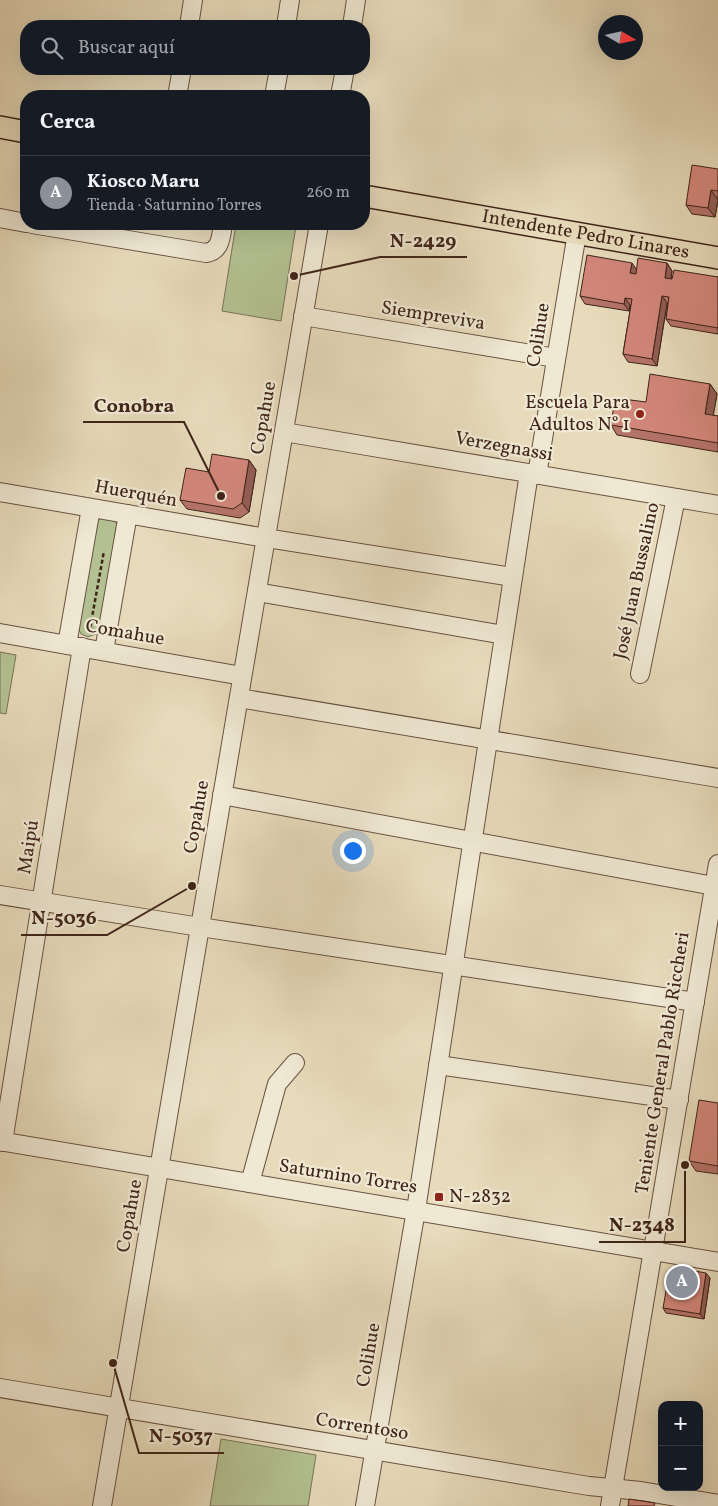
<!DOCTYPE html>
<html lang="es">
<meta charset="utf-8">
<style>
:root{--surface:#171b24;--page:#242831;--text:#f1f3f6;--muted:#9ea1a6;--line:#363941;--accent:#8c9099}
body{margin:0;font-family:Vollkorn,serif;background:var(--page);color:var(--text)}
.controls{position:absolute;right:15px;bottom:15px;display:grid;overflow:hidden;border-radius:10px;box-shadow:0 5px 20px #0002}
.controls button{width:45px;height:45px;display:grid;place-items:center;padding:0;border:0;border-bottom:1px solid var(--line);background:var(--surface);color:var(--text);font:25px sans-serif}
.compass{position:absolute;left:598px;top:15px;width:45px;height:45px;border-radius:50%;background:var(--surface);box-shadow:0 5px 20px #0002;rotate:99deg}
.you{position:absolute;left:352px;top:850px;width:18px;height:18px;margin:-12px;border:4px solid #fff;border-radius:50%;background:#1a73e8;box-shadow:0 0 0 8px #1a73e833}
.badge{display:grid;place-items:center;width:32px;height:32px;border-radius:50%;background:var(--accent);color:#fff;font-size:16px;font-weight:700}
.pin{position:absolute;translate:-50% -50%;border:2px solid #fff;box-shadow:0 1px 5px #0006}
.list{margin:0;padding:0;list-style:none}
h2{display:flex;justify-content:space-between;align-items:center;height:65px;margin:0;padding:0 20px;font-size:21px}
h2 small{font-size:16px;font-weight:400;color:var(--muted)}
.list li{display:grid;grid-template-columns:32px 1fr auto;gap:15px;align-items:center;box-sizing:border-box;height:75px;padding:0 20px;border-top:1px solid var(--line)}
.list b{display:block;font-size:19px;white-space:nowrap}
.list p{margin:0;font-size:16px;white-space:nowrap;color:var(--muted)}
.list em{font-size:16px;font-style:normal;color:var(--muted)}
.icon{flex:none;width:28px;height:28px;fill:none;stroke:currentColor;stroke-width:2;stroke-linecap:round;stroke-linejoin:round}
.map{position:relative;flex:none;width:718px;height:1506px;overflow:hidden}
.search{position:absolute;background:var(--surface);box-shadow:0 5px 20px #0002;left:20px;top:20px;width:350px;height:55px;display:flex;align-items:center;gap:12px;box-sizing:border-box;padding:0 18px;border-radius:20px;color:var(--muted);font-size:19px}
.panel{position:absolute;background:var(--surface);box-shadow:0 5px 20px #0002;left:20px;top:90px;width:350px;height:140px;border-radius:20px}
.map>svg:first-child{display:block}
</style>
<div class="map">
<svg width="718" height="1506" viewBox="0 0 718 1506">
<rect width="100%" height="100%" fill="#e7dbbb"/>
<filter id="stains"><feTurbulence type="fractalNoise" baseFrequency=".004" numOctaves="4"/><feColorMatrix values="0 0 0 0 .2 0 0 0 0 .09 0 0 0 0 .02 0 0 0 .5 -.17"/></filter>
<radialGradient id="worn" r=".72"><stop offset=".6" stop-color="#630" stop-opacity="0"/><stop offset="1" stop-color="#630" stop-opacity=".3"/></radialGradient>
<g fill="#b3c192" stroke="#797256">
<path d="M 236,224 L 280,224 L 296,226 L 281,321 L 222,311 Z"/>
<path d="M 102,517 L 114,520 L 118,526 L 98,633 L 88,637 L 81,634 L 78,627 L 96,522 Z"/>
<path d="M 0,652 L 16,655 L 6,714 L 0,713 Z"/>
<path d="M 221,1439 L 316,1455 L 308,1506 L 210,1506 Z"/>
</g>
<g fill="none" stroke-linecap="round" stroke-linejoin="round">
<g stroke="#695242" stroke-width="20">
<g id="minor">
<path d="M 189,26 L 193,0"/>
<path d="M 286,26 L 290,0"/>
<path d="M 352,26 L 356,0"/>
<path d="M 177,96 L 182,69"/>
<path d="M 274,96 L 279,69"/>
<path d="M 340,96 L 345,69"/>
<path d="M 0,218 L 26,223"/>
<path d="M 32,224 L 206,253 C 221,251 221,236 223,224"/>
<path d="M 303,316 L 556,358"/>
<path d="M 284,432 L 718,505"/>
<path d="M 537,475 L 577,233"/>
<path d="M 0,492 L 266,538 L 513,577"/>
<path d="M 257,592 L 504,635"/>
<path d="M 0,633 L 242,676"/>
<path d="M 67,645 L 91,508"/>
<path d="M 104,651 L 128,514"/>
<path d="M 640,674 L 676,498"/>
<path d="M 239,698 L 718,778"/>
<path d="M 222,795 L 714,886"/>
<path d="M 0,895 L 200,927 L 695,1002"/>
<path d="M 438,1065 L 679,1100"/>
<path d="M 0,1141 L 718,1262"/>
<path d="M 3,1142 L 82,647"/>
<path d="M 250,1183 L 277,1084 L 295,1063"/>
<path d="M 0,1388 L 589,1486 L 641,1491 L 718,1504"/>
<path d="M 102,1506 L 319,224"/>
<path d="M 365,1506 L 416,1210 L 529,473"/>
<path d="M 610,1506 L 718,864"/>
</g>
</g>
<g stroke="#3f2419" stroke-width="24">
<g id="major">
<path d="M 0,127 L 26,132"/>
<path id="s1" d="M 364,196 L 718,258"/>
</g>
</g>
<path stroke="#3f2419" stroke-width="2.5" stroke-dasharray="4 2.5" stroke-linecap="butt" d="M 89,634 L 104,551"/>
<use href="#minor" stroke="#efe8d3" stroke-width="18"/>
<use href="#major" stroke="#e7dbbb" stroke-width="21"/>
</g>
<g fill="#b5746a" stroke="#3f2419">
<path d="M 718,169 L 718,200 L 715,217 L 692,214 L 686,205 Z"/>
<path d="M 667,263 L 672,271 L 671,279 L 718,277 L 718,334 L 671,326 L 666,319 L 668,304 L 667,303 L 657,366 L 628,362 L 623,354 L 631,305 L 630,305 L 629,311 L 585,304 L 580,296 L 636,270 Z"/>
<path d="M 710,384 L 717,394 L 713,415 L 718,416 L 718,452 L 617,435 L 611,425 L 646,402 Z"/>
<path d="M 249,460 L 256,470 L 249,512 L 240,518 L 187,509 L 180,500 L 209,472 Z"/>
<path d="M 718,1103 L 718,1174 L 696,1171 L 689,1161 Z"/>
<path d="M 710,1278 L 704,1319 L 666,1313 L 663,1308 Z"/>
</g>
<g fill="#935e56" stroke="#3f2419">
<path d="M 711,190 L 718,200 L 715,217 L 708,208 Z"/>
<path d="M 632,263 L 637,270 L 635,280 L 630,273 Z"/>
<path d="M 667,263 L 672,271 L 670,285 L 665,278 Z"/>
<path d="M 662,296 L 667,303 L 657,366 L 652,359 Z"/>
<path d="M 625,298 L 630,305 L 629,311 L 624,304 Z"/>
<path d="M 710,384 L 717,394 L 712,423 L 705,414 Z"/>
<path d="M 249,460 L 256,470 L 249,512 L 242,503 Z"/>
<path d="M 706,1273 L 710,1278 L 704,1319 L 700,1314 Z"/>
</g>
<g fill="#d2877b" stroke="#3f2419">
<path d="M 692,165 L 718,169 L 718,191 L 711,190 L 708,208 L 686,205 Z"/>
<path d="M 587,255 L 632,263 L 630,273 L 636,274 L 638,258 L 667,263 L 665,278 L 672,279 L 674,270 L 718,277 L 718,328 L 666,319 L 669,297 L 662,296 L 652,359 L 623,354 L 632,299 L 625,298 L 624,304 L 580,296 Z"/>
<path d="M 650,374 L 710,384 L 705,414 L 718,416 L 718,443 L 611,425 L 615,398 L 646,402 Z"/>
<path d="M 212,454 L 249,460 L 242,503 L 233,509 L 180,500 L 186,468 L 209,472 Z"/>
<path d="M 699,1100 L 718,1103 L 718,1166 L 689,1161 Z"/>
<path d="M 678,1268 L 706,1273 L 700,1314 L 663,1308 L 669,1274 Z"/>
<path d="M 629,1499 L 655,1503 L 654,1506 L 628,1506 Z"/>
</g>
<g fill="#8f2418" stroke="#efe8d3" stroke-width="2">
<circle cx="640" cy="414" r="5"/>
<rect x="434" y="1192" width="10" height="10" rx="2.5"/>
</g>
<g text-anchor="middle" dominant-baseline="central" stroke-width="4.5" stroke-linejoin="round" paint-order="stroke">
<g font-size="19" fill="#3f2419" stroke="#efe8d3">
<text stroke="none"><textPath href="#s1" startOffset="225">Intendente Pedro Linares</textPath></text>
<text transform="translate(433 316) rotate(9)">Siempreviva</text>
<text transform="translate(539 335) rotate(-81)">Colihue</text>
<text transform="translate(264 418) rotate(-80)">Copahue</text>
<text transform="translate(504 447) rotate(10)">Verzegnassi</text>
<text transform="translate(136 494) rotate(10)">Huerquén</text>
<text transform="translate(637 581) rotate(-78)">José Juan Bussalino</text>
<text transform="translate(125 633) rotate(10)">Comahue</text>
<text transform="translate(197 817) rotate(-80)">Copahue</text>
<text transform="translate(29 847) rotate(-81)">Maipú</text>
<text transform="translate(663 1063) rotate(-81)">Teniente General Pablo Riccheri</text>
<text transform="translate(348 1177) rotate(9)">Saturnino Torres</text>
<text transform="translate(130 1216) rotate(-80)">Copahue</text>
<text transform="translate(369 1355) rotate(-80)">Colihue</text>
<text transform="translate(362 1427) rotate(9)">Correntoso</text>
</g>
<g font-size="19" fill="#3f2419" stroke="#efe8d3" text-anchor="end">
<text x="630" y="403">Escuela Para<tspan x="630" dy="22">Adultos N° 1</tspan></text>
<text x="449" y="1197" text-anchor="start">N-2832</text>
</g>
</g>
<path fill="none" stroke="#3f2419" stroke-width="2" d="M294 276L380 257H467M221 496L184 422H83M192 886L107 935H21M685 1165L685 1242H599M113 1363L139 1453H224"/>
<g fill="#3f2419" stroke="#efe8d3" stroke-width="2">
<circle cx="294" cy="276" r="5"/>
<circle cx="221" cy="496" r="5"/>
<circle cx="192" cy="886" r="5"/>
<circle cx="685" cy="1165" r="5"/>
<circle cx="113" cy="1363" r="5"/>
</g>
<g font-size="20" text-anchor="middle" font-weight="bold" fill="#3f2419" stroke="#efe8d3" stroke-width="4.5" stroke-linejoin="round" paint-order="stroke">
<text x="423" y="247">N-2429</text>
<text x="134" y="412">Conobra</text>
<text x="64" y="924">N-5036</text>
<text x="642" y="1231">N-2348</text>
<text x="181" y="1442">N-5037</text>
</g>
<rect width="100%" height="100%" filter="url(#stains)"/>
<rect width="100%" height="100%" fill="url(#worn)"/>
</svg>
<div class="controls">
<button>+</button>
<button>−</button>
</div>
<svg class="compass" viewBox="-18 -18 36 36"><path d="M0-13l5 13h-10z" fill="#e53935"/><path d="M0 13l5-13h-10z" fill="#9ea1a6"/></svg>
<div class="you"></div>
<div class="pin badge" style="left:682px;top:1282px">A</div>
<div class="search"><svg class="icon" aria-label="search" viewBox="0 0 24 24"><circle cx="10" cy="10" r="6"/><path d="M15 15l6 6"/></svg>Buscar aquí</div>
<section class="panel">
<h2>Cerca<small></small></h2>
<ul class="list">
<li><span class="badge">A</span><div><b>Kiosco Maru</b><p>Tienda · Saturnino Torres</p></div><em>260 m</em></li>
</ul>
</section>
</div>
